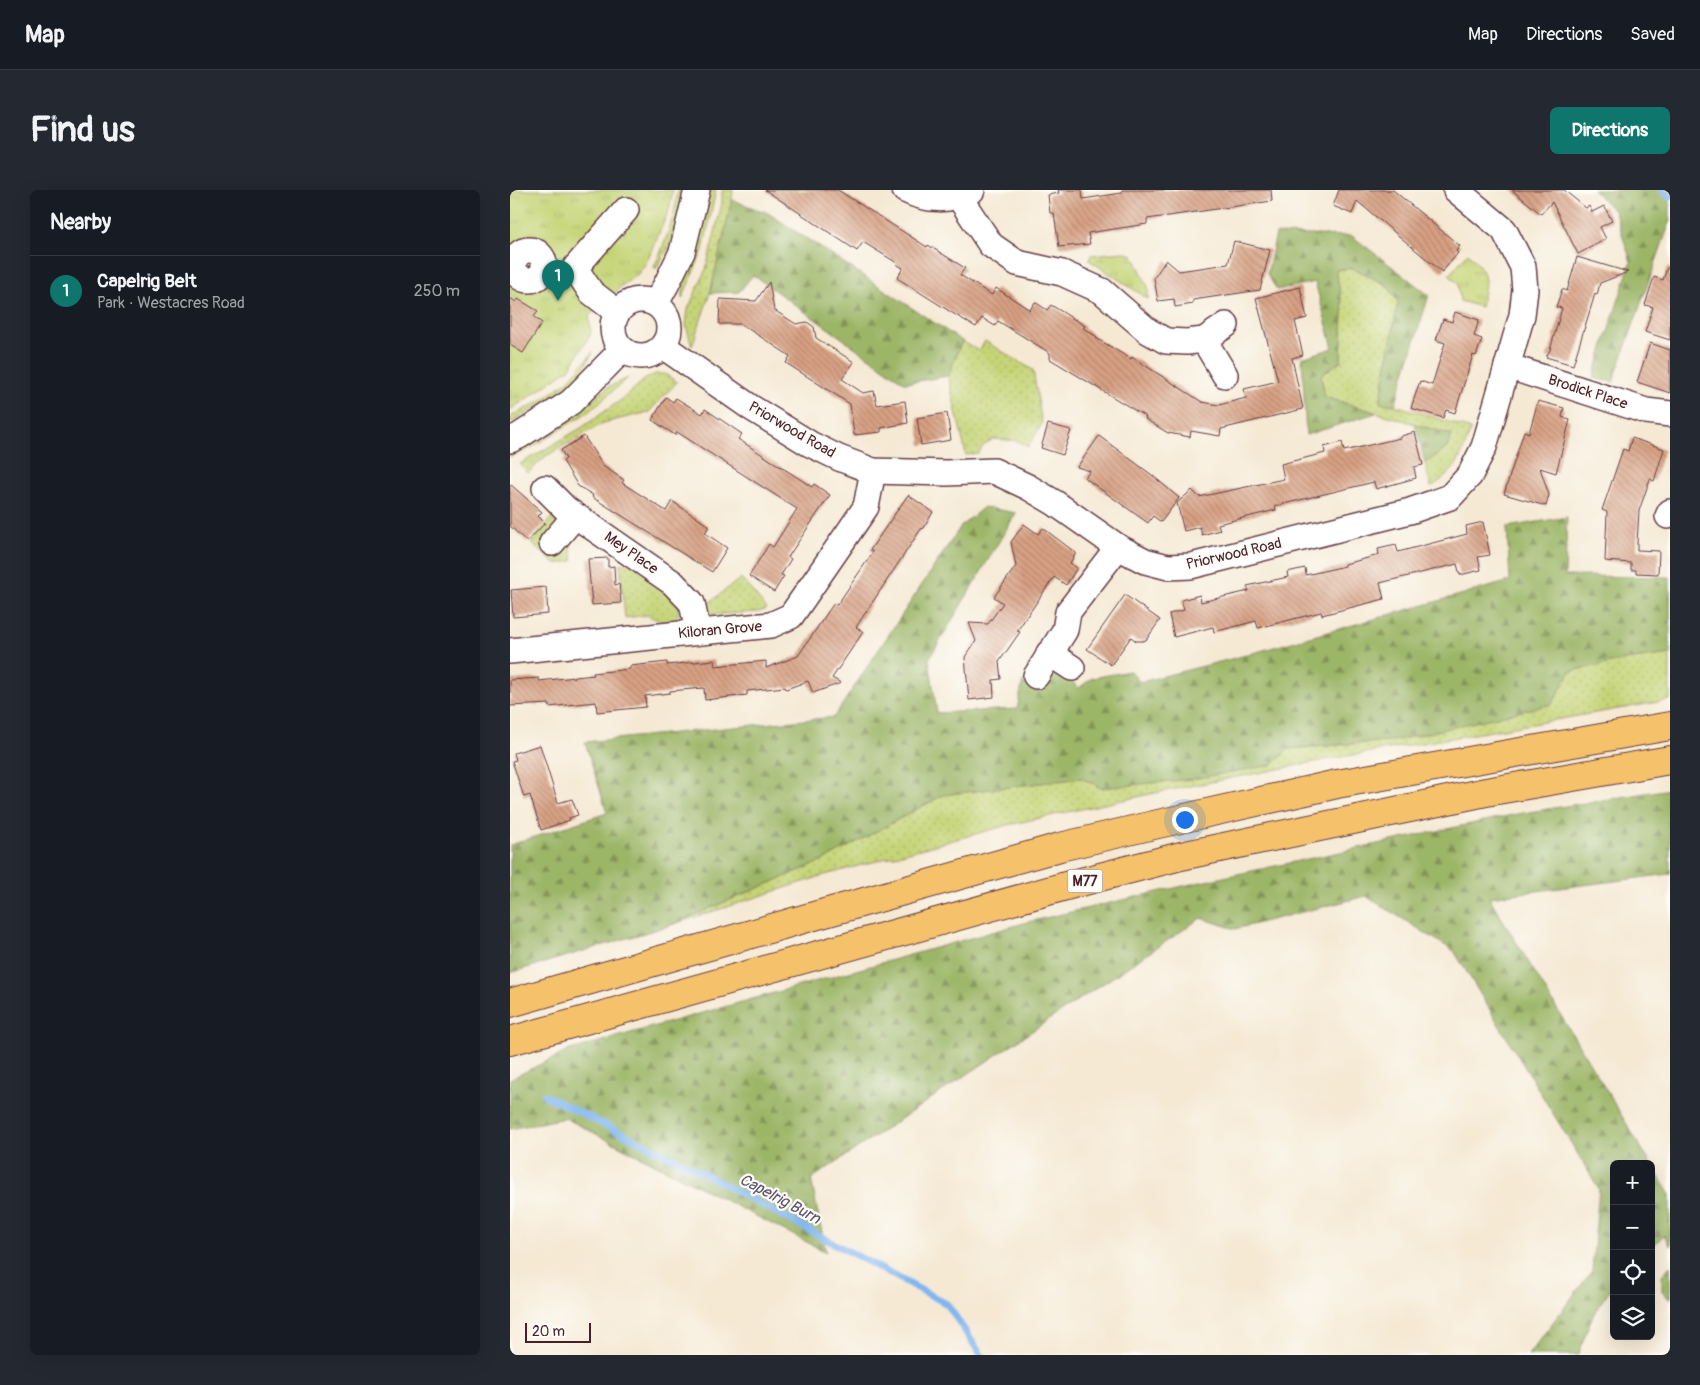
<!DOCTYPE html>
<meta charset="utf-8">
<style>
:root{--surface:#171b24;--page:#242831;--text:#f1f3f6;--muted:#9ea1a6;--line:#363941;--accent:#0f766e}
body{margin:0;font-family:Pangolin,sans-serif;background:var(--page);color:var(--text)}
.controls{position:absolute;right:15px;bottom:15px;display:grid;overflow:hidden;border-radius:8px;box-shadow:0 5px 20px #0002}
.controls button{width:45px;height:45px;display:grid;place-items:center;padding:0;border:0;border-bottom:1px solid var(--line);background:var(--surface);color:var(--text);font:25px sans-serif}
.scale{position:absolute;left:15px;bottom:12px;width:66px;box-sizing:border-box;padding-left:5px;border:2px solid #4a1f2b;border-top:0;font-size:14px;line-height:18px;white-space:nowrap;color:#4a1f2b;-webkit-text-stroke:4px #fdfcf7;paint-order:stroke}
.you{position:absolute;left:674px;top:629px;width:18px;height:18px;margin:-12px;border:4px solid #fff;border-radius:50%;background:#1a73e8;box-shadow:0 0 0 8px #1a73e833}
.badge{display:grid;place-items:center;width:32px;height:32px;border-radius:50%;background:var(--accent);color:#fff;font-size:16px;font-weight:700}
.pin{position:absolute;translate:-50% -41px;filter:drop-shadow(0 1px 2px #0008)}
.pin::after{content:'';position:absolute;top:26px;width:18px;height:15px;background:inherit;clip-path:polygon(0 0,100% 0,50% 100%)}
.list{margin:0;padding:0;list-style:none}
h2{display:flex;justify-content:space-between;align-items:center;height:65px;margin:0;padding:0 20px;font-size:21px}
h2 small{font-size:16px;font-weight:400;color:var(--muted)}
.list li{display:grid;grid-template-columns:32px 1fr auto;gap:15px;align-items:center;box-sizing:border-box;height:70px;padding:0 20px;border-top:1px solid var(--line)}
.list b{display:block;font-size:19px;white-space:nowrap}
.list p{margin:0;font-size:16px;white-space:nowrap;color:var(--muted)}
.list em{font-size:16px;font-style:normal;color:var(--muted)}
.icon{flex:none;width:28px;height:28px;fill:none;stroke:currentColor;stroke-width:2;stroke-linecap:round;stroke-linejoin:round}
.map{position:relative;flex:none;width:1160px;height:1165px;overflow:hidden;border-radius:8px}
header{display:flex;align-items:center;gap:30px;box-sizing:border-box;height:70px;padding:0 25px;background:var(--surface);border-bottom:1px solid var(--line)}
header strong{font-size:24px}
nav{display:flex;gap:28px;margin-inline-start:auto;font-size:18px}
.intro{display:flex;align-items:center;justify-content:space-between;box-sizing:border-box;height:120px;padding:0 30px}
h1{margin:0;font-size:35px}
.button{padding:12px 22px;border-radius:8px;background:var(--accent);color:#fff;font-size:18px;font-weight:700}
main{display:flex;gap:30px;padding:0 30px}
aside{flex:1;background:var(--surface);border-radius:8px;box-shadow:0 5px 20px #0002}
.map>svg:first-child{display:block}
</style>
<header>
<strong>Map</strong>
<nav><a>Map</a><a>Directions</a><a>Saved</a></nav>
</header>
<div class="intro"><h1>Find us</h1><a class="button">Directions</a></div>
<main>
<aside>
<h2>Nearby<small></small></h2>
<ul class="list">
<li><span class="badge">1</span><div><b>Capelrig Belt</b><p>Park · Westacres Road</p></div><em>250 m</em></li>
</ul>
</aside>
<div class="map">
<svg width="1160" height="1165" viewBox="0 0 1160 1165">
<defs>
<pattern id="grass-dots" width="8" height="8" patternUnits="userSpaceOnUse" patternTransform="scale(1.25)"><rect width="8" height="8" fill="#c5d476"/><path d="M2 2h.1M6 6h.1" fill="none" stroke="#abb666" stroke-width="1.8" stroke-linecap="round"/></pattern>
<pattern id="forest-firs" width="22" height="20" patternUnits="userSpaceOnUse" patternTransform="scale(1.25)"><rect width="22" height="20" fill="#9cb667"/><path d="M5 1l3.5 6h-7zM16 11l3.5 6h-7z" fill="#819355"/></pattern>
<pattern id="park-tufts" width="24" height="20" patternUnits="userSpaceOnUse" patternTransform="scale(1.25)"><rect width="24" height="20" fill="#c5d476"/><path d="M3 7l-1-3M5 7V3M7 7l1-3M15 17l-1-3M17 17v-4M19 17l1-3" fill="none" stroke="#abb666"/></pattern>
<pattern id="building-back-hatch" width="6" height="6" patternUnits="userSpaceOnUse" patternTransform="scale(1.25)"><rect width="6" height="6" fill="#d8a184"/><path d="M-1 5l2 2M0 0l6 6M5-1l2 2" fill="none" stroke="#b1836c"/></pattern>
</defs>
<rect width="100%" height="100%" fill="#fdfcf7"/>
<filter id="ink" filterUnits="userSpaceOnUse"><feTurbulence type="fractalNoise" baseFrequency=".02" numOctaves="2"/><feDisplacementMap in="SourceGraphic" scale="10" xChannelSelector="R" yChannelSelector="G"/><feConvolveMatrix kernelMatrix="1 2 1 2 8 2 1 2 1" color-interpolation-filters="sRGB"/></filter>
<filter id="wash" filterUnits="userSpaceOnUse"><feTurbulence type="fractalNoise" baseFrequency=".0096" numOctaves="4" result="noise"/><feDisplacementMap in="SourceGraphic" scale="20" xChannelSelector="R" yChannelSelector="G"/><feGaussianBlur stdDeviation="1.12" result="paint"/><feColorMatrix in="noise" values="0 0 0 0 0 0 0 0 0 0 0 0 0 0 0 0 0 1.4 0 .05"/><feComposite in="paint" operator="in"/></filter>
<g filter="url(#wash)">
<rect width="100%" height="100%" fill="#f5e9d4"/>
<g fill="url(#grass-dots)" stroke="#887a50">
<path d="M 168,0 L 173,0 L 167,30 L 159,58 L 146,79 L 144,77 C 156,52 164,28 168,0 Z"/>
<path d="M 198,0 L 206,0 L 193,60 L 172,109 L 174,92 L 195,23 Z"/>
<path d="M 212,0 L 223,0 L 222,10 L 200,103 L 182,156 L 176,135 L 178,119 L 196,79 L 212,13 Z"/>
<path d="M 843,78 L 877,95 L 888,112 L 870,212 L 885,215 L 961,239 C 950,269 949,279 921,297 L 915,273 L 937,258 L 942,245 L 815,207 L 811,185 L 831,171 L 833,121 L 826,80 Z"/>
<path d="M 452,151 L 469,161 L 475,151 L 523,180 L 532,234 L 518,257 L 508,251 L 483,249 L 473,256 L 468,264 L 456,265 L 438,186 Z"/>
<path d="M 83,162 L 70,185 L 57,199 L 0,233 L 0,227 L 35,208 L 59,190 Z"/>
<path d="M 145,184 L 155,184 L 167,192 L 139,222 L 93,233 L 36,266 L 18,283 L 10,274 L 71,238 L 111,210 L 134,190 Z"/>
<path d="M 118,188 L 78,222 L 19,259 L 0,267 L 0,260 L 74,216 L 98,197 Z"/>
<path d="M 46,322 L 46,331 L 53,357 L 61,356 L 63,371 L 45,374 L 21,353 Z"/>
<path d="M 110,374 L 121,374 L 164,405 L 169,417 L 167,429 L 152,432 L 137,425 L 115,428 Z"/>
<path d="M 231,388 L 257,419 L 249,422 L 194,425 L 192,418 Z"/>
<path d="M 1160,464 L 1160,510 L 815,570 L 645,603 L 498,635 L 315,685 L 158,736 L 312,671 L 433,605 L 571,588 L 592,598 L 762,575 L 779,559 L 888,550 L 1061,481 L 1115,470 Z"/>
</g>
<g fill="url(#forest-firs)" stroke="#736a49">
<path d="M 1083,0 L 1160,0 L 1160,32 L 1103,192 L 1083,188 L 1121,72 L 1105,22 Z"/>
<path d="M 222,10 L 258,23 L 452,151 L 438,186 L 395,193 L 243,85 L 229,102 L 200,103 Z"/>
<path d="M 766,44 L 842,46 L 919,105 L 885,215 L 870,213 L 888,112 L 877,95 L 843,78 L 826,80 L 833,121 L 831,171 L 811,185 L 815,207 L 866,223 L 796,245 L 792,168 L 823,158 L 805,92 L 767,100 L 757,84 Z"/>
<path d="M 905,234 L 942,245 L 937,258 L 915,273 Z"/>
<path d="M 474,317 L 506,323 L 419,469 L 427,523 L 507,519 L 513,491 L 525,502 L 547,478 L 569,498 L 582,488 L 620,481 L 630,492 L 725,468 L 1000,391 L 997,337 L 1057,327 L 1055,386 L 1160,387 L 1160,464 L 1115,470 L 1061,481 L 1042,514 L 888,550 L 779,559 L 762,575 L 682,589 L 592,598 L 571,588 L 433,605 L 312,671 L 158,736 L 0,783 L 0,655 L 97,623 L 75,552 L 324,527 L 451,336 Z"/>
<path d="M 1160,599 L 1160,684 L 979,707 L 1141,974 L 1104,974 L 1104,1097 C 1084,1117 1076,1139 1069,1165 L 1018,1165 L 1082,1081 L 1089,999 L 944,761 L 856,706 L 725,739 L 691,728 L 301,989 L 316,1062 L 55,928 L 0,939 L 0,889 L 60,860 L 518,732 L 686,693 L 1007,624 Z"/>
<path d="M 1141,974 L 1160,1005 L 1160,1056 L 1154,1045 L 1141,1058 Z"/>
<path d="M 1160,1076 L 1160,1110 L 1152,1101 L 1152,1085 Z"/>
</g>
<g fill="url(#park-tufts)" stroke="#887a50">
<path d="M 0,0 L 163,0 L 159,20 L 136,73 L 128,84 L 113,95 L 79,126 L 81,144 L 59,179 L 0,220 Z"/>
<path d="M 614,62 L 623,65 L 638,97 L 638,109 L 579,70 L 581,65 Z"/>
<path d="M 958,63 C 980,86 976,87 971,117 L 950,111 L 948,94 L 939,85 Z"/>
</g>
<g fill="none" stroke-linecap="round" stroke-linejoin="round">
<g stroke="#81b6ef" stroke-width="7">
<path d="M 1152,0 L 1160,7"/>
<path d="M 34,905 L 183,978 L 437,1114 L 471,1165"/>
</g>
</g>
<g id="blocks">
<g fill="url(#building-back-hatch)">
<path d="M 255,0 L 328,0 L 417,57 L 418,55 L 455,78 L 450,85 L 482,105 L 486,98 L 520,120 L 525,112 L 537,120 L 541,115 L 575,136 L 573,138 L 587,147 L 586,148 L 621,169 L 622,167 L 692,212 L 709,215 L 736,208 L 734,199 L 768,191 L 746,108 L 790,97 L 797,128 L 785,131 L 793,165 L 782,168 L 793,219 L 711,239 L 710,246 L 681,241 L 680,247 L 658,243 L 635,229 L 636,227 L 540,169 L 540,163 L 488,131 L 485,136 L 472,128 L 466,137 L 444,124 L 387,88 L 393,78 L 386,74 L 387,73 L 353,52 L 347,61 Z"/>
<path d="M 548,0 L 572,0 L 573,9 L 612,3 L 612,0 L 761,0 L 762,11 L 637,29 L 637,34 L 578,43 L 580,54 L 549,57 L 544,23 L 540,23 L 538,5 L 549,3 Z"/>
<path d="M 829,0 L 883,0 L 950,56 L 946,61 L 948,63 L 932,82 L 847,11 L 842,24 L 823,16 Z"/>
<path d="M 1002,0 L 1054,0 L 1076,18 L 1079,16 L 1082,22 L 1094,16 L 1102,31 L 1090,37 L 1096,49 L 1068,64 L 1042,12 L 1031,24 Z"/>
<path d="M 724,51 L 760,60 L 750,100 L 683,110 L 683,114 L 665,117 L 664,109 L 648,111 L 644,88 L 656,70 L 669,81 L 718,74 Z"/>
<path d="M 1067,67 L 1118,82 L 1090,93 L 1087,105 L 1085,104 L 1063,175 L 1036,167 L 1040,160 L 1052,118 L 1046,117 L 1052,99 L 1057,101 Z"/>
<path d="M 1157,78 L 1160,78 L 1160,150 L 1135,142 L 1143,117 L 1135,115 L 1144,87 L 1153,90 Z"/>
<path d="M 259,92 L 264,120 L 286,134 L 297,132 L 304,137 L 306,148 L 344,172 L 332,189 L 353,203 L 364,201 L 367,215 L 395,211 L 398,233 L 371,238 L 371,242 L 344,245 L 340,214 L 276,173 L 280,166 L 231,134 L 209,134 L 210,109 L 246,111 Z"/>
<path d="M 0,108 L 6,112 L 8,109 L 28,121 L 24,127 L 32,133 L 13,163 L 0,155 Z"/>
<path d="M 945,122 L 969,130 L 964,146 L 972,149 L 966,166 L 963,165 L 945,223 L 936,220 L 933,228 L 901,218 L 910,191 L 922,195 L 935,153 L 926,150 L 933,129 L 942,132 Z"/>
<path d="M 1140,153 L 1160,160 L 1160,203 L 1127,192 Z"/>
<path d="M 156,207 L 163,212 L 166,208 L 192,224 L 195,219 L 232,244 L 228,249 L 302,297 L 304,294 L 320,305 L 278,367 L 281,369 L 271,385 L 274,386 L 264,402 L 239,386 L 259,354 L 263,357 L 287,319 L 167,242 L 165,245 L 142,230 Z"/>
<path d="M 1028,211 L 1054,218 L 1052,227 L 1060,230 L 1046,283 L 1030,278 L 1039,305 L 1036,316 L 994,304 L 1014,241 L 1019,243 Z"/>
<path d="M 437,223 L 441,250 L 411,255 L 407,228 Z"/>
<path d="M 538,234 L 561,240 L 553,265 L 531,258 Z"/>
<path d="M 905,242 L 913,275 L 904,277 L 906,288 L 866,299 L 864,292 L 765,316 L 766,320 L 708,334 L 710,340 L 692,345 L 690,337 L 674,341 L 667,313 L 682,300 L 689,307 L 774,289 L 771,274 L 815,263 L 814,257 L 832,252 L 834,261 L 890,248 L 891,246 Z"/>
<path d="M 74,246 L 93,276 L 114,290 L 112,293 L 156,321 L 162,311 L 199,336 L 195,343 L 217,358 L 202,382 L 82,307 L 83,305 L 68,296 L 53,271 L 56,269 L 51,260 Z"/>
<path d="M 589,246 L 642,285 L 669,308 L 651,332 L 643,326 L 638,333 L 575,288 L 580,281 L 567,277 Z"/>
<path d="M 1122,248 L 1154,259 L 1144,291 L 1140,289 L 1129,321 L 1127,353 L 1127,360 L 1149,361 L 1148,384 L 1126,383 L 1126,380 L 1121,380 L 1121,373 L 1095,371 L 1097,322 L 1092,320 L 1113,259 L 1118,261 Z"/>
<path d="M 0,294 L 32,322 L 28,326 L 35,333 L 17,352 L 0,336 Z"/>
<path d="M 398,305 L 423,322 L 414,338 L 411,339 L 346,437 L 353,442 L 322,488 L 331,493 L 303,503 L 298,491 L 276,499 L 275,497 L 237,501 L 237,505 L 195,510 L 194,498 L 160,501 L 160,503 L 135,506 L 136,517 L 87,522 L 86,512 L 39,517 L 39,514 L 0,516 L 0,490 L 29,488 L 29,491 L 84,485 L 83,483 L 120,479 L 120,476 L 157,472 L 157,475 L 204,470 L 205,476 L 256,471 L 256,478 L 288,466 L 324,413 L 327,415 L 363,362 L 360,360 Z"/>
<path d="M 973,332 L 980,365 L 968,367 L 971,380 L 950,385 L 947,374 L 870,393 L 874,409 L 812,425 L 811,422 L 748,438 L 746,431 L 704,442 L 703,437 L 664,447 L 659,424 L 674,420 L 671,410 L 690,405 L 691,412 L 739,401 L 737,396 L 778,387 L 777,382 L 795,378 L 796,385 L 835,376 L 835,374 L 869,365 L 868,359 L 886,355 L 888,362 L 957,344 L 956,336 Z"/>
<path d="M 514,334 L 528,344 L 533,338 L 566,363 L 560,373 L 567,378 L 556,395 L 544,387 L 507,441 L 510,442 L 489,472 L 491,489 L 483,490 L 484,507 L 459,510 L 455,467 L 466,451 L 459,433 L 478,434 L 493,413 L 484,407 L 506,376 L 501,352 Z"/>
<path d="M 98,368 L 98,377 L 104,376 L 105,395 L 109,394 L 111,413 L 82,415 L 78,369 Z"/>
<path d="M 36,397 L 38,424 L 3,427 L 1,400 Z"/>
<path d="M 615,405 L 650,430 L 636,450 L 632,451 L 626,451 L 621,447 L 601,475 L 577,459 Z"/>
<path d="M 30,555 L 48,613 L 62,609 L 68,625 L 59,628 L 60,630 L 31,640 L 20,605 L 14,607 L 2,571 L 6,570 L 4,563 Z"/>
</g>
</g>
</g>
<g filter="url(#ink)">
<use href="#blocks" fill-opacity="0" stroke="#643d44" stroke-width="1"/>
<g fill="none" stroke-linecap="round" stroke-linejoin="round">
<g stroke="#643d44" stroke-width="28">
<g id="minor">
<path d="M 395,0 C 417,11 441,12 462,0"/>
<path d="M 449,7 L 481,55 L 507,73 L 552,83 L 592,101 L 638,141 L 656,151 L 677,152 L 694,150 L 716,135"/>
<circle cx="19" cy="75" r="15"/>
<circle cx="131" cy="138" r="28"/>
<path d="M 146,113 L 156,95 L 172,62 L 187,0"/>
<path d="M 107,122 L 81,102 L 65,78 L 116,20"/>
<path d="M 694,150 L 715,185"/>
<path d="M 153,156 L 240,217 L 300,254 L 329,268 L 363,281 L 436,283 L 484,281 L 518,297 L 545,313 L 608,357 L 635,371 L 658,377 L 681,376 L 900,321 L 940,307 L 960,285 L 974,257 L 1012,125 L 1015,100 L 1013,77 L 994,40 L 946,0"/>
<path d="M 997,176 L 1136,221 L 1160,224"/>
<path d="M 0,250 L 9,246 L 61,212 L 112,160"/>
<path d="M 35,298 L 56,319 L 163,393 L 182,413 L 188,442"/>
<path d="M 1158,326 L 1160,322"/>
<path d="M 42,353 L 65,326"/>
<path d="M 0,461 L 261,435 L 281,426 L 356,317 L 363,281"/>
<path d="M 539,463 L 562,478"/>
<path d="M 526,486 L 555,440 L 558,422 L 608,357"/>
</g>
</g>
<g stroke="#643d44" stroke-width="30">
<g id="highway">
<path d="M 0,813 L 297,728 L 550,657 L 648,634 L 827,594 L 1160,536"/>
<path d="M 0,851 L 563,694 L 671,666 L 976,602 L 1160,570"/>
</g>
</g>
<use href="#minor" stroke="#fff" stroke-width="25"/>
<use href="#highway" stroke="#f5c16b" stroke-width="28"/>
</g>
</g>
<g text-anchor="middle" dominant-baseline="central" stroke-width="4.5" stroke-linejoin="round" paint-order="stroke">
<rect fill="#fdfcf7" stroke="#806168" stroke-width="1" x="557.5" y="679.5" width="35" height="23" rx="4"/>
<g font-size="14" font-weight="bold" fill="#4a1f2b">
<text x="575" y="691">M77</text>
</g>
<g font-size="15" fill="#4a1f2b" stroke="#fdfcf7">
<text transform="translate(1078 202) rotate(18)">Brodick Place</text>
<text transform="translate(282 240) rotate(30)">Priorwood Road</text>
<text transform="translate(121 363) rotate(35)">Mey Place</text>
<text transform="translate(724 364) rotate(-13)">Priorwood Road</text>
<text transform="translate(210 440) rotate(-5)">Kiloran Grove</text>
</g>
<g font-size="16" font-style="italic" fill="#5d5470" stroke="#fdfcf7">
<text transform="translate(270 1009) rotate(28)">Capelrig Burn</text>
</g>
</g>
</svg>
<div class="controls">
<button>+</button>
<button>−</button>
<button><svg class="icon" aria-label="locate" viewBox="0 0 24 24"><circle cx="12" cy="12" r="6"/><path d="M12 2v4M12 18v4M2 12h4M18 12h4"/></svg></button>
<button><svg class="icon" aria-label="layers" viewBox="0 0 24 24"><path d="M12 4l9 5-9 5-9-5zM3 14l9 5 9-5"/></svg></button>
</div>
<div class="scale">20 m</div>
<div class="you"></div>
<div class="pin badge" style="left:48px;top:111px">1</div>
</div>
</main>
